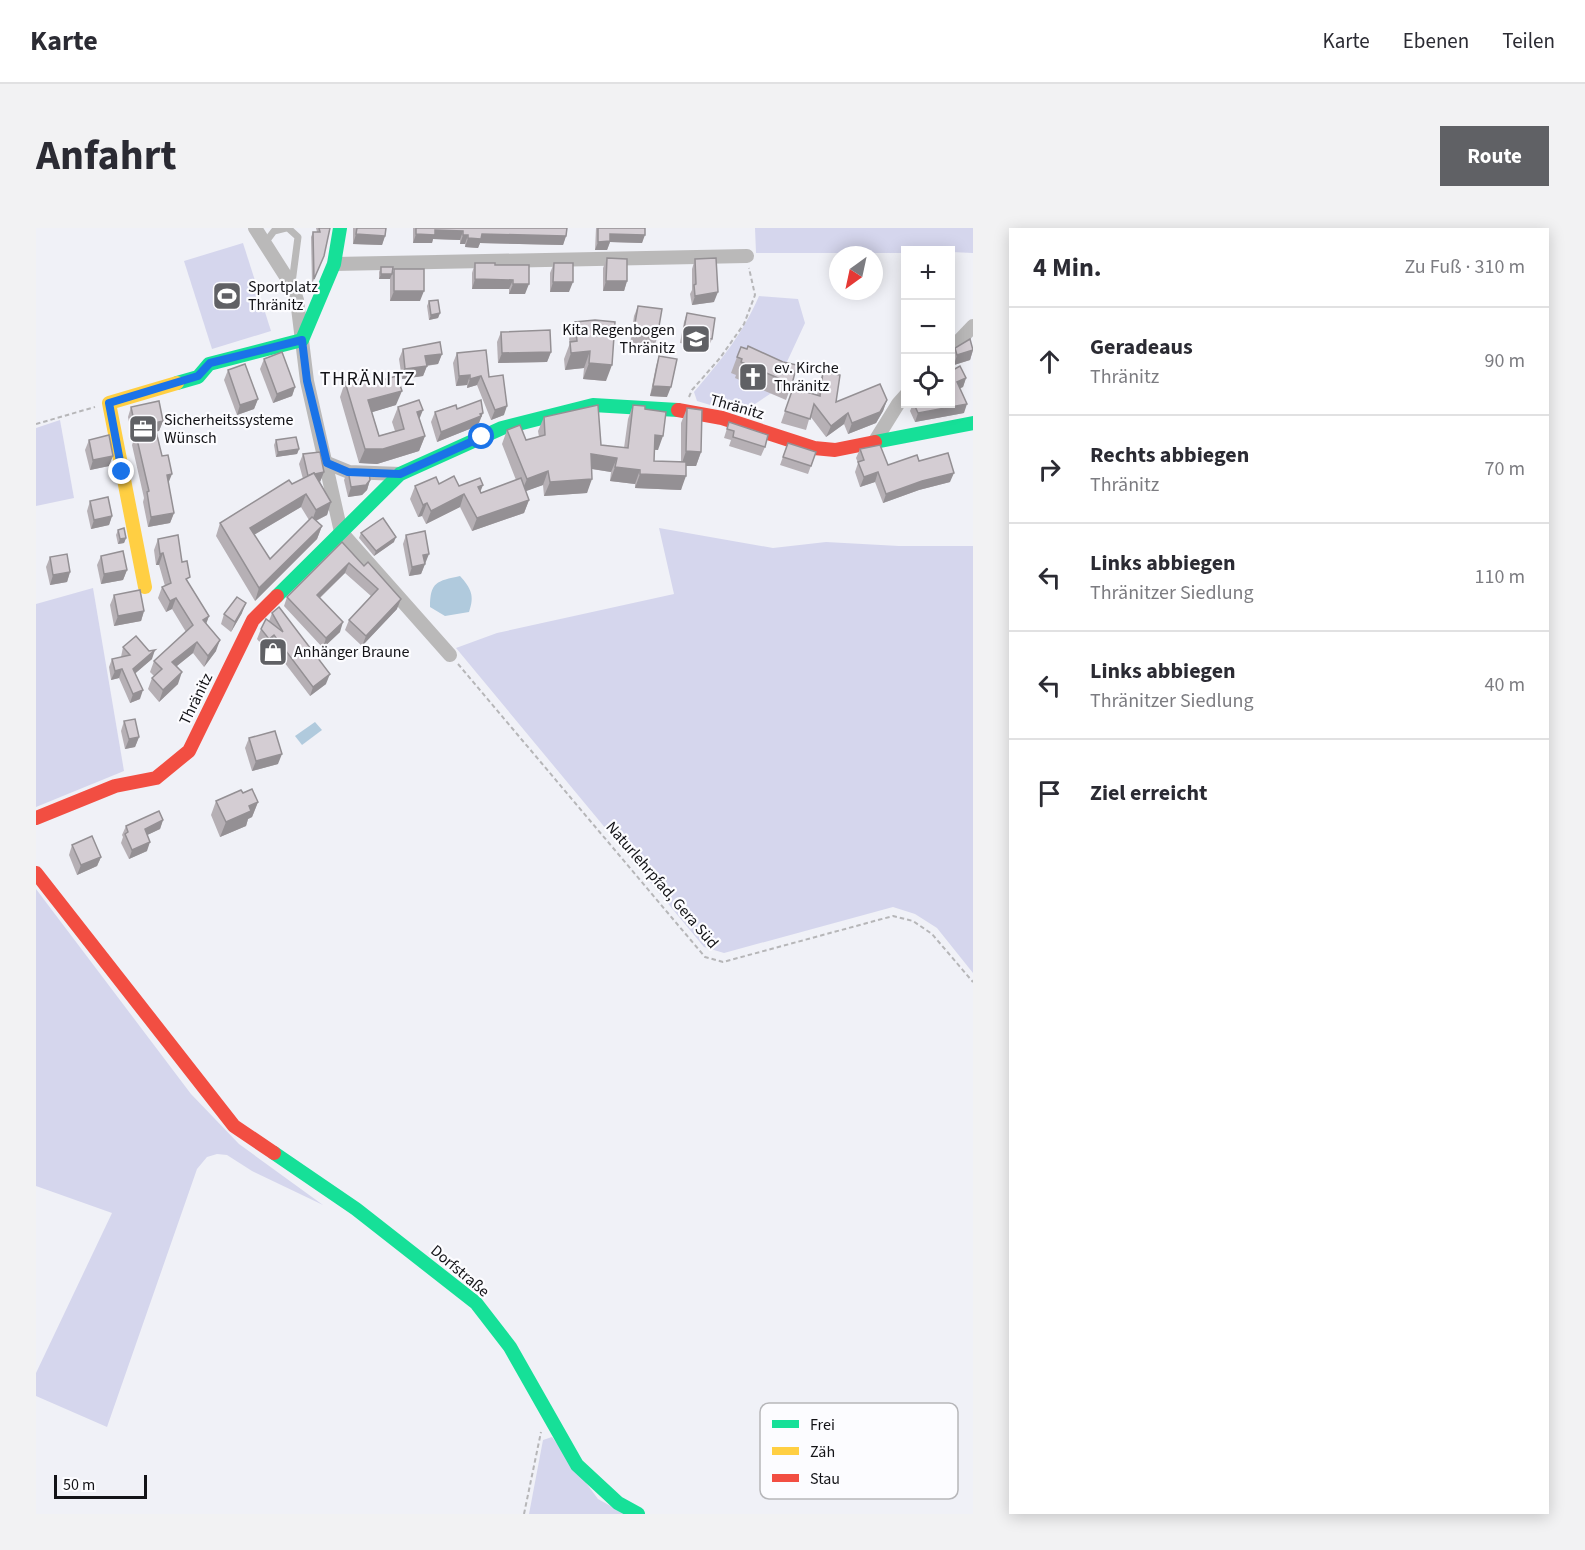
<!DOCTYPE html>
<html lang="de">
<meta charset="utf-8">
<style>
:root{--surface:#fff;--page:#f2f2f3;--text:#2b2b33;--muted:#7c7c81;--line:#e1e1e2;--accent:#606165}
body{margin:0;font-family:"Source Sans 3",sans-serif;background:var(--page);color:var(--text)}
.controls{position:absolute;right:18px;top:18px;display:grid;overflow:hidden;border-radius:0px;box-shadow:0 3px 15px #0003}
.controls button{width:54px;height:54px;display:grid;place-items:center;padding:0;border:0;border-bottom:2px solid var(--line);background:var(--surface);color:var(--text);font:30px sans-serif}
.compass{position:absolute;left:793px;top:18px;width:54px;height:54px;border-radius:50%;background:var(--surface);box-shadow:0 3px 15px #0003;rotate:213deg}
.scale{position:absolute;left:18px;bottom:15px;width:93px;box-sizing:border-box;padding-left:6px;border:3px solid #131317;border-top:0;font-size:16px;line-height:21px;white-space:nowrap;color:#131317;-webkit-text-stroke:4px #fcfcff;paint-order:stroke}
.stop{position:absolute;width:18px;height:18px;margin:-14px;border:4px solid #1a73e8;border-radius:50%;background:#fff}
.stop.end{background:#1a73e8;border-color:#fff;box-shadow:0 2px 6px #0008}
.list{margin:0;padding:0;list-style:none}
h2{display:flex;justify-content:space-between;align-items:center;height:78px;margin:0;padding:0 24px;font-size:26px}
h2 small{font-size:20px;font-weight:400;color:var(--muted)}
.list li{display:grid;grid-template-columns:39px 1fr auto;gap:18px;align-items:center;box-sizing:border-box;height:108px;padding:0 24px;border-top:2px solid var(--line)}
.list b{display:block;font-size:22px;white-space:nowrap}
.list p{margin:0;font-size:20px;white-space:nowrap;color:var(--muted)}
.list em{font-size:20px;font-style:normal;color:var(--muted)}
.icon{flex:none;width:33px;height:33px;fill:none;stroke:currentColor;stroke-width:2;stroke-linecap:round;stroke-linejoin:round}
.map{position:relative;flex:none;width:937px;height:1286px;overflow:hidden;border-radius:0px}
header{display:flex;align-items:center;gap:36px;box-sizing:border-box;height:84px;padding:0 30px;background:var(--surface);border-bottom:2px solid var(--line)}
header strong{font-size:28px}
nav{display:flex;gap:33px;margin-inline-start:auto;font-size:21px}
.intro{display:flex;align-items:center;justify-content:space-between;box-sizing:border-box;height:144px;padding:0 36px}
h1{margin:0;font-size:42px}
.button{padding:15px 27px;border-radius:0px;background:var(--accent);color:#fff;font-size:21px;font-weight:700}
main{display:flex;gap:36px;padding:0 36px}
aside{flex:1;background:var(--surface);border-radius:0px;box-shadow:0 3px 15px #0003}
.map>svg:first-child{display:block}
</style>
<header>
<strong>Karte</strong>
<nav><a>Karte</a><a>Ebenen</a><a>Teilen</a></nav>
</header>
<div class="intro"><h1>Anfahrt</h1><a class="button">Route</a></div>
<main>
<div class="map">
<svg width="937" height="1286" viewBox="0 0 937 1286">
<rect width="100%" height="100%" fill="#f0f1f7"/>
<g fill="#d5d6ed">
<path d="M 719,0 L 937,0 L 937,25 L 870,22 L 869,25 L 720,25 Z"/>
<path d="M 207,15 L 235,103 L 176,121 L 148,33 Z"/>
<path d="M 723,68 L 762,71 L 769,95 L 737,164 L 704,186 L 661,173 L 658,164 C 686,131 706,107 723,68 Z"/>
<path d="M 24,192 L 38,270 L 0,278 L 0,200 Z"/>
<path d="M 623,300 L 737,320 L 790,314 L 863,318 L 937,318 L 937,745 L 901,700 L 879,686 L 857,679 L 688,725 L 668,719 L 420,420 L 461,405 L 638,366 Z"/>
<path d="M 57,360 L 88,543 L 0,579 L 0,376 Z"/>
<path d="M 0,661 L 155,866 L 203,916 L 287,977 L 216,943 L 191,927 L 181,926 L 171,929 L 161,941 L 71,1199 L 0,1168 L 0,1145 L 76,985 L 0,958 Z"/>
<path d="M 516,1209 L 562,1271 L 589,1286 L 493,1286 L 507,1212 Z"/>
</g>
<g fill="#b0cadd">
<path d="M 424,348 C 435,360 439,368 433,384 L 409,388 L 394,379 C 394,354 401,353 424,348 Z"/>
<path d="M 279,494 L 286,502 L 266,517 L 259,508 Z"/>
</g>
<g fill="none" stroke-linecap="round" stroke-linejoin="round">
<g stroke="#b6b6b8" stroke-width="2" stroke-dasharray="4.5 3" stroke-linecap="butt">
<path d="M 653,169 L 656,162 L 684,130 L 708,96 L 719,67 L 713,40"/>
<path d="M 0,196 L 59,179"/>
<path d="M 422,436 L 669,729 L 687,734 L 857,688 L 877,693 L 896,706 L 937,754"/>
<path d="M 488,1286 L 505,1204"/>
</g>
<g stroke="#bab9b9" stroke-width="7">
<path d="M 252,0 L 262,9 L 256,55"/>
<path d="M 229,15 L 238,3 L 250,0"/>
</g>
<g stroke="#bab9b9" stroke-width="14">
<path d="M 219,0 L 256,58 L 261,72 L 271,153 L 305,304 L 414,427"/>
<path d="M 298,36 L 711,28"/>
<path d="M 915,121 L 937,98"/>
<path d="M 839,213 L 862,176 L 870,167"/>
<path d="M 291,235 L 313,244 L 364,246"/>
</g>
<g stroke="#16e098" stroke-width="14">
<path d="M 141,155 L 162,149 L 173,136 L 266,112 L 298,36 L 304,0"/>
<path d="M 839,214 L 937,195"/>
<path d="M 241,368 L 364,246 L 466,200 L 557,177 L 642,182"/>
<path d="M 238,925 L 320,981 L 440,1075 L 474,1119 L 541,1237 L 582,1275 L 602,1286"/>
</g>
<path stroke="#ffcf43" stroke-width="14" d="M 109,359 L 73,175 L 141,155"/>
<g stroke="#f24e42" stroke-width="14">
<path d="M 642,182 L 686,190 L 778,220 L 799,222 L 839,214"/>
<path d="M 0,590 L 79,558 L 120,550 L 153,523 L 217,392 L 241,368"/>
<path d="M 0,645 L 198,898 L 238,925"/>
</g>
</g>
<g fill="#b6b0b5" fill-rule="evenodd">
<path d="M 280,0 L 294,0 L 288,28 L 276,56 L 275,9 L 277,4 L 281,4 Z"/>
<path d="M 317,0 L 350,0 L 349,8 L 346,17 L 317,16 Z"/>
<path d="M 377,0 L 531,0 L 530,8 L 527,17 L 444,15 L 442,20 L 429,19 L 429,16 L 424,16 L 424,12 L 397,11 L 396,15 L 377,15 Z"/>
<path d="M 560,0 L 609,0 L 606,15 L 574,14 L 571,22 L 559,22 Z"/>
<path d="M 571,30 L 591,53 L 588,63 L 567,63 L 567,40 Z"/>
<path d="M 659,31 L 678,74 L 656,77 L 654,66 L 656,62 L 656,41 Z"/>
<path d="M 439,35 L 459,37 L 493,37 L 489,66 L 473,66 L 473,61 L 436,61 L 436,45 Z"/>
<path d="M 518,35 L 533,64 L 514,64 L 514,45 Z"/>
<path d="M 345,39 L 357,43 L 384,73 L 354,73 L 354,51 L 343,51 L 343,44 Z"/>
<path d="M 393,73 L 404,85 L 402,90 L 393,92 L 391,78 Z"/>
<path d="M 602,78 L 621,110 L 618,120 L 594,116 L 598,88 Z"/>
<path d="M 651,85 L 676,111 L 672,120 L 644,115 L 648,94 Z"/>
<path d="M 539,94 L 570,153 L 547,151 L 548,140 L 529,142 L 528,131 L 534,115 L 533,111 Z"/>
<path d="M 465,104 L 515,124 L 511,134 L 462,135 L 461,114 Z"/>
<path d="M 919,120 L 937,122 L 934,132 L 918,137 L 916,130 Z"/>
<path d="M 367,121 L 406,126 L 402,136 L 391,138 L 387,148 L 366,151 L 363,131 Z"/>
<path d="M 421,125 L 453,149 L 468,187 L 455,192 L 441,157 L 431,160 L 431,157 L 420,158 L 417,135 Z"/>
<path d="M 623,128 L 631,169 L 614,168 L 620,138 Z"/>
<path d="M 701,129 L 756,156 L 750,172 L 699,150 L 700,147 L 695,145 Z"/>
<path d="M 228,131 L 259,159 L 256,168 L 237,175 L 224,141 Z"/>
<path d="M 192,142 L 222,171 L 218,181 L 201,187 L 188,152 Z"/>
<path d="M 915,143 L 930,150 L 927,159 L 924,160 L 928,185 L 879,194 L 874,183 L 877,176 L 915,176 Z"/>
<path d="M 787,144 L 800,174 L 851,172 L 847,183 L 840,195 L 812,206 L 808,196 L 790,209 L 774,188 L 770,202 L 745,195 L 757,160 L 781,167 L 783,156 Z"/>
<path d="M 309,154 L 331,156 L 360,177 L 336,184 L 343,208 L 359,203 L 356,194 L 362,179 L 383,191 L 389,208 L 383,223 L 341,236 L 323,235 L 304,169 Z"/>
<path d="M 597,177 L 609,181 L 622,222 L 618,222 L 618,233 L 645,234 L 645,195 L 651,180 L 665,224 L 660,238 L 650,238 L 645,262 L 599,260 L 599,256 L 574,253 L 575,244 L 556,241 L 551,265 L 508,268 L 507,257 L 489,263 L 493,272 L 488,285 L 436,303 L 424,279 L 390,296 L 386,288 L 382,289 L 374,271 L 379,258 L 403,256 L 423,258 L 445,265 L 480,252 L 466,216 L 471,202 L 490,212 L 503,209 L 502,203 L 508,189 L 565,217 L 588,220 L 592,191 Z"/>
<path d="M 95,179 L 127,193 L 123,203 L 120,203 L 132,256 L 138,285 L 134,295 L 112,299 L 107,274 L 108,270 L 96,217 L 97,214 L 92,189 Z"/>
<path d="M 421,181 L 443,195 L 442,195 L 441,198 L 401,214 L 395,194 L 399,184 Z"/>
<path d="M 693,194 L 729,219 L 725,228 L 693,218 L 695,212 L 688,210 Z"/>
<path d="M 53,212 L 73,238 L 54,242 L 49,222 Z"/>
<path d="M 240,212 L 263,221 L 261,226 L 240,229 L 238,217 Z"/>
<path d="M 752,215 L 780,224 L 772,246 L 744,237 Z"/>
<path d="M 824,221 L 852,237 L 883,233 L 914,254 L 883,262 L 847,275 L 839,254 L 824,259 L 819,244 L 822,235 L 820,230 Z"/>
<path d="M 267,226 L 288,244 L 284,254 L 295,274 L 291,287 L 280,293 L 286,298 L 281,311 L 219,373 L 180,308 L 184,295 L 267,251 L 263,236 ZM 265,279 L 273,292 L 234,331 L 218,307 Z"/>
<path d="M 312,242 L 334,252 L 331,262 L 326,267 L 312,269 L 308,252 Z"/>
<path d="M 54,273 L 76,288 L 73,297 L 55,301 L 51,283 Z"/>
<path d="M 82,302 L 90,310 L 88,315 L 82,316 L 80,307 Z"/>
<path d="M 325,305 L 358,314 L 338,328 L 323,310 Z"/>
<path d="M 370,307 L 389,336 L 385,346 L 373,348 L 367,316 Z"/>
<path d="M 122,311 L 146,334 L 152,355 L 173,388 L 170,395 L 180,423 L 168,439 L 157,425 L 141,438 L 142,456 L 123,474 L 112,461 L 116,450 L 118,448 L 114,444 L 118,433 L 150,404 L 136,381 L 130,384 L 122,370 L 126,359 L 129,358 L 123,337 L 120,337 L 118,322 Z"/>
<path d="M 306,314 L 361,381 L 326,418 L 309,402 L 313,392 L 335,368 L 309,345 L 284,370 L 304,404 L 287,420 L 248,378 L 251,369 Z"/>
<path d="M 65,328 L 91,342 L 87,352 L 65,356 L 61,337 Z"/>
<path d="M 14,329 L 34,344 L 31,354 L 14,357 L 10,339 Z"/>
<path d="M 78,367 L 108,383 L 105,393 L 78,398 L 74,377 Z"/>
<path d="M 206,385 L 195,404 L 185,396 L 188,386 Z"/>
<path d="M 236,385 L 290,456 L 274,468 L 235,417 L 229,421 L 221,411 L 225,401 L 233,393 Z"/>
<path d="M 87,419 L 116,431 L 99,445 L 104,471 L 94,475 L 83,450 L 75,452 L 73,439 L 76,431 L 85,429 Z"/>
<path d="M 88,493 L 103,509 L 99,519 L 89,521 L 85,503 Z"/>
<path d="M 213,510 L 242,536 L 216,543 L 209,520 Z"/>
<path d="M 207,565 L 222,574 L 216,589 L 212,591 L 210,598 L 184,609 L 175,587 L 180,573 Z"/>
<path d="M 127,592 L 124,601 L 111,607 L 111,623 L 93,631 L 85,615 L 87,609 L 86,607 L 90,598 Z"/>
<path d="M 36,617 L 65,629 L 61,638 L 41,647 L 33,627 Z"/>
</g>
<g fill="#949094">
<path d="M 399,2 L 427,3 L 424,12 L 397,11 L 396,15 L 377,15 L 380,6 Z"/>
<path d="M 320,6 L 349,8 L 346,17 L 317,16 Z"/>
<path d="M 446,6 L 530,8 L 527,17 L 444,15 L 442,20 L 429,19 L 432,10 Z"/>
<path d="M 574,6 L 609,7 L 606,15 L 574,14 L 571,22 L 559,22 L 562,14 Z"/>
<path d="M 427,7 L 432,7 L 429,16 L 424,16 Z"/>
<path d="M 345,46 L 356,46 L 354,51 L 343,51 Z"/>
<path d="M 439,51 L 477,52 L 473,61 L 436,61 Z"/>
<path d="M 570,53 L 591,53 L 588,63 L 567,63 Z"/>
<path d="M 517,54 L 537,54 L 533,64 L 514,64 Z"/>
<path d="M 477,56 L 493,56 L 489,66 L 473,66 Z"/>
<path d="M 358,63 L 388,63 L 384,73 L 354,73 Z"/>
<path d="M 682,64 L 678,74 L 656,77 L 659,68 Z"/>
<path d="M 404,85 L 402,90 L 393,92 L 395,87 Z"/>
<path d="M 937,122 L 934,132 L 918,137 L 921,127 Z"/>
<path d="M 554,123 L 548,140 L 529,142 L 535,125 Z"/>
<path d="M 515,124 L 511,134 L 462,135 L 466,125 Z"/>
<path d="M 406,126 L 402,136 L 386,138 L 389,128 Z"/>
<path d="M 553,135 L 576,137 L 570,153 L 547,151 Z"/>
<path d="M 391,138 L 387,148 L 366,151 L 369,141 Z"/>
<path d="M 434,147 L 431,157 L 420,158 L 423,148 Z"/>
<path d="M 445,148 L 441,157 L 431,160 L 434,151 Z"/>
<path d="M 930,150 L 927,159 L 918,163 L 921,154 Z"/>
<path d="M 617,158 L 635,159 L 631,169 L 614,168 Z"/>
<path d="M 259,159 L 256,168 L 237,175 L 241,166 Z"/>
<path d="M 366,163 L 360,177 L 327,187 L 332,172 Z"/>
<path d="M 222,171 L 218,181 L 201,187 L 204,177 Z"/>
<path d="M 851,172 L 847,183 L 840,195 L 812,206 L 816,195 Z"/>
<path d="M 931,176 L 928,185 L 879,194 L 882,185 Z"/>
<path d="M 471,178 L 468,187 L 455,192 L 459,182 Z"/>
<path d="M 387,182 L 381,197 L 381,184 Z"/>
<path d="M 447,185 L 443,195 L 442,195 L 441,198 L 401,214 L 405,204 L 444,186 Z"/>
<path d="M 812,185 L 808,196 L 790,209 L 795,198 Z"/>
<path d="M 127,193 L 123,203 L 114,205 L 118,195 Z"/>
<path d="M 619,207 L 627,208 L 622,222 L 613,221 Z"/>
<path d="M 389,208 L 383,223 L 341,236 L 323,235 L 329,221 Z"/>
<path d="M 263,221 L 261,226 L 240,229 L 242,224 Z"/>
<path d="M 650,223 L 665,224 L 660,238 L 645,238 Z"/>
<path d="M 555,226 L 581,230 L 575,244 L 550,240 Z"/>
<path d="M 77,228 L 73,238 L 54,242 L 57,232 Z"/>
<path d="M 579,239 L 604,242 L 599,256 L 574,253 Z"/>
<path d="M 512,243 L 507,257 L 485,265 L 491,251 Z"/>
<path d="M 288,244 L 284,254 L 268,258 L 272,248 Z"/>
<path d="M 842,244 L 839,254 L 824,259 L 828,249 Z"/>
<path d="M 918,245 L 914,254 L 883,262 L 847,275 L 850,266 L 886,253 Z"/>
<path d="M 136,246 L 132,256 L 131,247 Z"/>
<path d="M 604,246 L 650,248 L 645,262 L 599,260 Z"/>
<path d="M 556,251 L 551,265 L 508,268 L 514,254 Z"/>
<path d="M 334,252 L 331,262 L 326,267 L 312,269 L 315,259 Z"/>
<path d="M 447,257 L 442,270 L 442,259 Z"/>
<path d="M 270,266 L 265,279 L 209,312 L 214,300 Z"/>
<path d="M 428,266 L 424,279 L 390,296 L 395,283 Z"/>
<path d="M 493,272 L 488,285 L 436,303 L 441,290 Z"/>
<path d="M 295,274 L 291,287 L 275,295 L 280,282 Z"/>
<path d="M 391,275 L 386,288 L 382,289 L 387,277 Z"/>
<path d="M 138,285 L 134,295 L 112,299 L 115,289 Z"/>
<path d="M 76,288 L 73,297 L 55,301 L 58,292 Z"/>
<path d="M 286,298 L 281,311 L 219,373 L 223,360 Z"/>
<path d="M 360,309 L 358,314 L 338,328 L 340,323 Z"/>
<path d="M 90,310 L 88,315 L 82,316 L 84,311 Z"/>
<path d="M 127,325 L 123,337 L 120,337 L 124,326 Z"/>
<path d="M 393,326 L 389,336 L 383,337 L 387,327 Z"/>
<path d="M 313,335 L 309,345 L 277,376 L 281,367 Z"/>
<path d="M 389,336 L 385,346 L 373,348 L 376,339 Z"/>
<path d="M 91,342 L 87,352 L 65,356 L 68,346 Z"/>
<path d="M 34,344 L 31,354 L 14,357 L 17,347 Z"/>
<path d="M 140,370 L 136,381 L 130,384 L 134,373 Z"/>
<path d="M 365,371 L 361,381 L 326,418 L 330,408 Z"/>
<path d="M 210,375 L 206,385 L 195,404 L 199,394 Z"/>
<path d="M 108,383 L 105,393 L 78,398 L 82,388 Z"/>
<path d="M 173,388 L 169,399 L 167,392 Z"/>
<path d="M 307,394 L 304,404 L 287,420 L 290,410 Z"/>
<path d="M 238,407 L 235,417 L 229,421 L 233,411 Z"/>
<path d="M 184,412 L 180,423 L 168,439 L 172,428 Z"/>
<path d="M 161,414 L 157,425 L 132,445 L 136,434 Z"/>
<path d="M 119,422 L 116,431 L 94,450 L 97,441 Z"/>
<path d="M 86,441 L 83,450 L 75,452 L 79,443 Z"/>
<path d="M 146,444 L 142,456 L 123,474 L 127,462 Z"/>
<path d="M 294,446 L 290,456 L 274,468 L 277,459 Z"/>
<path d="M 107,462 L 104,471 L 94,475 L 97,466 Z"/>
<path d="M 103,509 L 99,519 L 89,521 L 93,511 Z"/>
<path d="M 246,526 L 242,536 L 216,543 L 220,533 Z"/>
<path d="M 222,574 L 216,589 L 212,591 L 210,598 L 184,609 L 190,594 L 213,578 Z"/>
<path d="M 127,592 L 124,601 L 105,610 L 109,601 Z"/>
<path d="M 114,614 L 111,623 L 93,631 L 96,622 Z"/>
<path d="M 65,629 L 61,638 L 41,647 L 45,637 Z"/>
</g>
<g fill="#d4cdd3" stroke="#949094" stroke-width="1.5">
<path d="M 283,0 L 294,0 L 288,28 L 278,51 L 277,4 L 284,4 Z"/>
<path d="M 321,0 L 350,0 L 349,8 L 320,6 Z"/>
<path d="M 380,0 L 531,0 L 530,8 L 446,6 L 445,11 L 432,10 L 432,7 L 427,7 L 427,3 L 399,2 L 399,7 L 380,6 Z"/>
<path d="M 562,0 L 609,0 L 609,7 L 574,6 L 574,13 L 562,14 Z"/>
<path d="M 571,30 L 591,31 L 591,53 L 570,53 Z"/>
<path d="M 680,30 L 682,64 L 659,68 L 658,57 L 660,56 L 659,31 Z"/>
<path d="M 439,35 L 459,35 L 459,37 L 493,37 L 493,56 L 477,56 L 477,52 L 439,51 Z"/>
<path d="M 518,35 L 537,35 L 537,54 L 517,54 Z"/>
<path d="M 345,39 L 357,39 L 356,46 L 345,46 Z"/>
<rect x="358" y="41" width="30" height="22"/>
<path d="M 402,72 L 404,85 L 395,87 L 393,73 Z"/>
<path d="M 602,78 L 626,81 L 621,110 L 597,106 Z"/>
<path d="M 651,85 L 679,90 L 676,111 L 647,106 Z"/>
<path d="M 559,92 L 579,94 L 576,137 L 553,135 L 554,123 L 535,125 L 534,114 L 541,113 L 539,94 Z"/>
<path d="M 514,102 L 515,124 L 466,125 L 465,104 Z"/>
<path d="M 934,111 L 937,122 L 921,127 L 919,120 Z"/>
<path d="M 404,114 L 406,126 L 389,128 L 391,138 L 369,141 L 367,121 Z"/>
<path d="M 712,118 L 747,134 L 761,137 L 756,156 L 705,134 L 706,131 L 701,129 L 705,119 L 711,121 Z"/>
<path d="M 450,122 L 453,149 L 467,147 L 471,178 L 459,182 L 445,148 L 434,151 L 434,147 L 423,148 L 421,125 Z"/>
<path d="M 246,124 L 259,159 L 241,166 L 228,131 Z"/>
<path d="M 623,128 L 641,131 L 635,159 L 617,158 Z"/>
<path d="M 209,136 L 222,171 L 204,177 L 192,142 Z"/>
<path d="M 924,138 L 930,150 L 921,154 L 931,176 L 882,185 L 878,176 L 915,176 L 915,149 L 916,149 L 915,143 Z"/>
<path d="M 787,144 L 804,147 L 800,174 L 844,156 L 851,172 L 844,184 L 816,195 L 812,185 L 795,198 L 778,176 L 774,191 L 749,183 L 757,160 L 784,168 Z"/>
<path d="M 361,148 L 366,163 L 332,172 L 343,208 L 368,201 L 362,179 L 383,172 L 387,182 L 381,184 L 389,208 L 347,221 L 329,221 L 309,154 L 329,149 L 331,156 Z"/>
<path d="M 445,172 L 447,185 L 444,186 L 445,188 L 405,204 L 399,184 L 420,177 L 421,181 Z"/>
<path d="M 123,173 L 127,193 L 118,195 L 126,228 L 132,227 L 136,246 L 131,247 L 138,285 L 115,289 L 111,264 L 113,263 L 100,207 L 101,207 L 95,179 Z"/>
<path d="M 562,177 L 565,217 L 592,220 L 597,177 L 609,178 L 609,181 L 630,184 L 627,208 L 619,207 L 618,233 L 650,234 L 650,248 L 604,246 L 604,242 L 579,239 L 581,230 L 555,226 L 556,251 L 514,254 L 512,243 L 491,251 L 471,202 L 484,197 L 490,212 L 509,207 L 508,189 Z"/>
<path d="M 651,180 L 666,182 L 665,224 L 650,223 Z"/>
<path d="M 693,194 L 732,207 L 729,219 L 697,209 L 698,203 L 691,201 Z"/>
<path d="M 73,207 L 77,228 L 57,232 L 53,212 Z"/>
<path d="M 260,209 L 263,221 L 242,224 L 240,212 Z"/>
<path d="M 752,215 L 780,224 L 775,238 L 747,229 Z"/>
<path d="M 844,217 L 852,237 L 881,227 L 883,233 L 912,225 L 918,245 L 886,253 L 850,266 L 842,244 L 828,249 L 822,234 L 828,232 L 824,221 Z"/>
<path d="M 284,224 L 288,244 L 279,246 L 278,245 L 272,248 L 267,226 Z"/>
<path d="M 312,242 L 333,244 L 334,252 L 330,257 L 315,259 Z"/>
<path d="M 278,245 L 295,274 L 280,282 L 270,266 L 214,300 L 234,331 L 276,289 L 286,298 L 223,360 L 184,295 L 253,252 L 256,256 Z"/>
<path d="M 418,248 L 423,258 L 444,250 L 447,257 L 442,259 L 445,265 L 485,250 L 493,272 L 441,290 L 428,266 L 395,283 L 391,275 L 387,277 L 379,258 L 400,249 L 403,256 Z"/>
<path d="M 72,269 L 76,288 L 58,292 L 54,273 Z"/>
<path d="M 347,290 L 360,309 L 340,323 L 325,305 Z"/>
<path d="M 88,300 L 90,310 L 84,311 L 82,302 Z"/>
<path d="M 389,303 L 393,326 L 387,327 L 389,336 L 376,339 L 370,307 Z"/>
<path d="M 142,307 L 146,334 L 151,333 L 154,349 L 150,351 L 173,388 L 167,392 L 184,412 L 172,428 L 161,414 L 136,434 L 146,444 L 127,462 L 116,450 L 126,441 L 118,433 L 157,397 L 140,370 L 134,373 L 126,359 L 135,355 L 127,325 L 124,326 L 122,311 Z"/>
<path d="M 306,314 L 328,338 L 332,334 L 365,371 L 330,408 L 313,392 L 342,361 L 313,335 L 281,367 L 307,394 L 290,410 L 251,369 Z"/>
<path d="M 87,323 L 91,342 L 68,346 L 65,328 Z"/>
<path d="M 31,326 L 34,344 L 17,347 L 14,329 Z"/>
<path d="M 104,362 L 108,383 L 82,388 L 78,367 Z"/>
<path d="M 201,369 L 210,375 L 199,394 L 188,386 Z"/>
<path d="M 243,379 L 294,446 L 277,459 L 238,407 L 233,411 L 225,401 L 230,391 L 247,404 L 236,385 Z"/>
<path d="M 100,408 L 113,423 L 119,422 L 97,441 L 107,462 L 97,466 L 86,441 L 79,443 L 76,431 L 94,427 L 87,419 Z"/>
<path d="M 99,491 L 103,509 L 93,511 L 88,493 Z"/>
<path d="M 239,503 L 246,526 L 220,533 L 213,510 Z"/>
<path d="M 216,561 L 222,574 L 213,578 L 215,583 L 190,594 L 180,573 L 205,562 L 207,565 Z"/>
<path d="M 123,583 L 127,592 L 109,601 L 114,614 L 96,622 L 89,606 L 92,604 L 90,598 Z"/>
<path d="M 56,608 L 65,629 L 45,637 L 36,617 Z"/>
</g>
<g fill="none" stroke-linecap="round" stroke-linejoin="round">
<path stroke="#1a73e8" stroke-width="8" d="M 86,244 L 73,175 L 162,148 L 174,135 L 266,112 L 271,153 L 291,235 L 312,244 L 364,246 L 446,209"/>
</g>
<defs>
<g id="stadium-square" transform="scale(1.5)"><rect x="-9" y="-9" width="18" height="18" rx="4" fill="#606165" stroke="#fcfcff"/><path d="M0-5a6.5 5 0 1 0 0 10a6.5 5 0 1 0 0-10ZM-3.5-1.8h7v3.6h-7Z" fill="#fff"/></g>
<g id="school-square" transform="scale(1.5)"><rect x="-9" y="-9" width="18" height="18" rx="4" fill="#606165" stroke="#fcfcff"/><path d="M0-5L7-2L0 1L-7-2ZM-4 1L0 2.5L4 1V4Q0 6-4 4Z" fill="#fff"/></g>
<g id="church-square" transform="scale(1.5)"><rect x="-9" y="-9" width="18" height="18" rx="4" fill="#606165" stroke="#fcfcff"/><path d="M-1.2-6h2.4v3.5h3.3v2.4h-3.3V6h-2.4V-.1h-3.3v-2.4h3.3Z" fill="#fff"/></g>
<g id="office-square" transform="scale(1.5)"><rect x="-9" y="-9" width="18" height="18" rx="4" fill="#606165" stroke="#fcfcff"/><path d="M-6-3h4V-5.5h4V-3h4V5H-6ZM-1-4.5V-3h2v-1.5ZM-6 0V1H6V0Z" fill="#fff"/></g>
<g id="shop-square" transform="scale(1.5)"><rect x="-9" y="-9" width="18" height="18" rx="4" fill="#606165" stroke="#fcfcff"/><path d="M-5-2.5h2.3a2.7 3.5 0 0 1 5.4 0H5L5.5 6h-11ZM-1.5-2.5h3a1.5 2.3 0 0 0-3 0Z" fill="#fff"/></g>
</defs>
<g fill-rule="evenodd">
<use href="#stadium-square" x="191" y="68"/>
<use href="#school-square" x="660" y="111"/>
<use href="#church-square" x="717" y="149"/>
<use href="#office-square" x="107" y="201"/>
<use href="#shop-square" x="237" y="424"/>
</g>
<g text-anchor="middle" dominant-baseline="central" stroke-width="4.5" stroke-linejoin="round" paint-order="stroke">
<g font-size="16" fill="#131317" stroke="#fcfcff" text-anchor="start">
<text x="212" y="59">Sportplatz<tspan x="212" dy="18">Thränitz</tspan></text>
<text x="639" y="102" text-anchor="end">Kita Regenbogen<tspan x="639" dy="18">Thränitz</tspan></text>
<text x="738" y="140">ev. Kirche<tspan x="738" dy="18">Thränitz</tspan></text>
<text x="128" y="192">Sicherheitssysteme<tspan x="128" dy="18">Wünsch</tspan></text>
<text x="258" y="424">Anhänger Braune</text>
</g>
<g font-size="16" fill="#131317" stroke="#fcfcff">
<text transform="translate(701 179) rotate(16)">Thränitz</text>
<text transform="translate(160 471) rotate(-64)">Thränitz</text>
<text transform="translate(626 657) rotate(49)">Naturlehrpfad, Gera Süd</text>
<text transform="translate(424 1043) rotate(40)">Dorfstraße</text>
</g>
<g font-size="20" letter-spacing="1.5" fill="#131317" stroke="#fcfcff">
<text x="332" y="151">THRÄNITZ</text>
</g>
</g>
<rect x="724" y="1175" width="198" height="96" rx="9" fill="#fcfcff" stroke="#b6b6b9" stroke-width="1.5"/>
<rect x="736" y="1192" width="27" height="8" fill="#16e098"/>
<rect x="736" y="1219" width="27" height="8" fill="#ffcf43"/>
<rect x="736" y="1246" width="27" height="8" fill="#f24e42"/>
<g font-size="16" fill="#131317">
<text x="774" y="1202">Frei</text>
<text x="774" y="1229">Zäh</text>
<text x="774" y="1256">Stau</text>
</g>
</svg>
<div class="controls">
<button>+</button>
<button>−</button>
<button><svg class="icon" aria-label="locate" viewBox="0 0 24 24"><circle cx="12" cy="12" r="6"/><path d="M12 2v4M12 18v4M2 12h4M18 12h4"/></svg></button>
</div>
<svg class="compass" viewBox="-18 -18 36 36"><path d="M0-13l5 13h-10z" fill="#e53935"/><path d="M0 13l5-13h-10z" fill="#7c7c81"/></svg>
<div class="scale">50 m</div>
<div class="stop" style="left:446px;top:209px"></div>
<div class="stop end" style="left:86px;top:244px"></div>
</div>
<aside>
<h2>4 Min.<small>Zu Fuß · 310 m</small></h2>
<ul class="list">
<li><svg class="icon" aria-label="ahead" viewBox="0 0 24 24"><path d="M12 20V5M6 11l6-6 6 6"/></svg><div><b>Geradeaus</b><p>Thränitz</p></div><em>90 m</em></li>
<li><svg class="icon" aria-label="right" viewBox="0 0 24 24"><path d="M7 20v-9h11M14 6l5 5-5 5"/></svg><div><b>Rechts abbiegen</b><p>Thränitz</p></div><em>70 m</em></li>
<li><svg class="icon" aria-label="left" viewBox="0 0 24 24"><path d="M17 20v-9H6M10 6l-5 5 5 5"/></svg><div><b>Links abbiegen</b><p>Thränitzer Siedlung</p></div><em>110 m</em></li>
<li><svg class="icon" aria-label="left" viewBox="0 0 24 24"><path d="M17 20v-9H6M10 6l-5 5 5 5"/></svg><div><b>Links abbiegen</b><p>Thränitzer Siedlung</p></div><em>40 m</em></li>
<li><svg class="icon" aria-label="arrive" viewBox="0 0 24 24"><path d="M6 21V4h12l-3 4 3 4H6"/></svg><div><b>Ziel erreicht</b></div></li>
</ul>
</aside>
</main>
